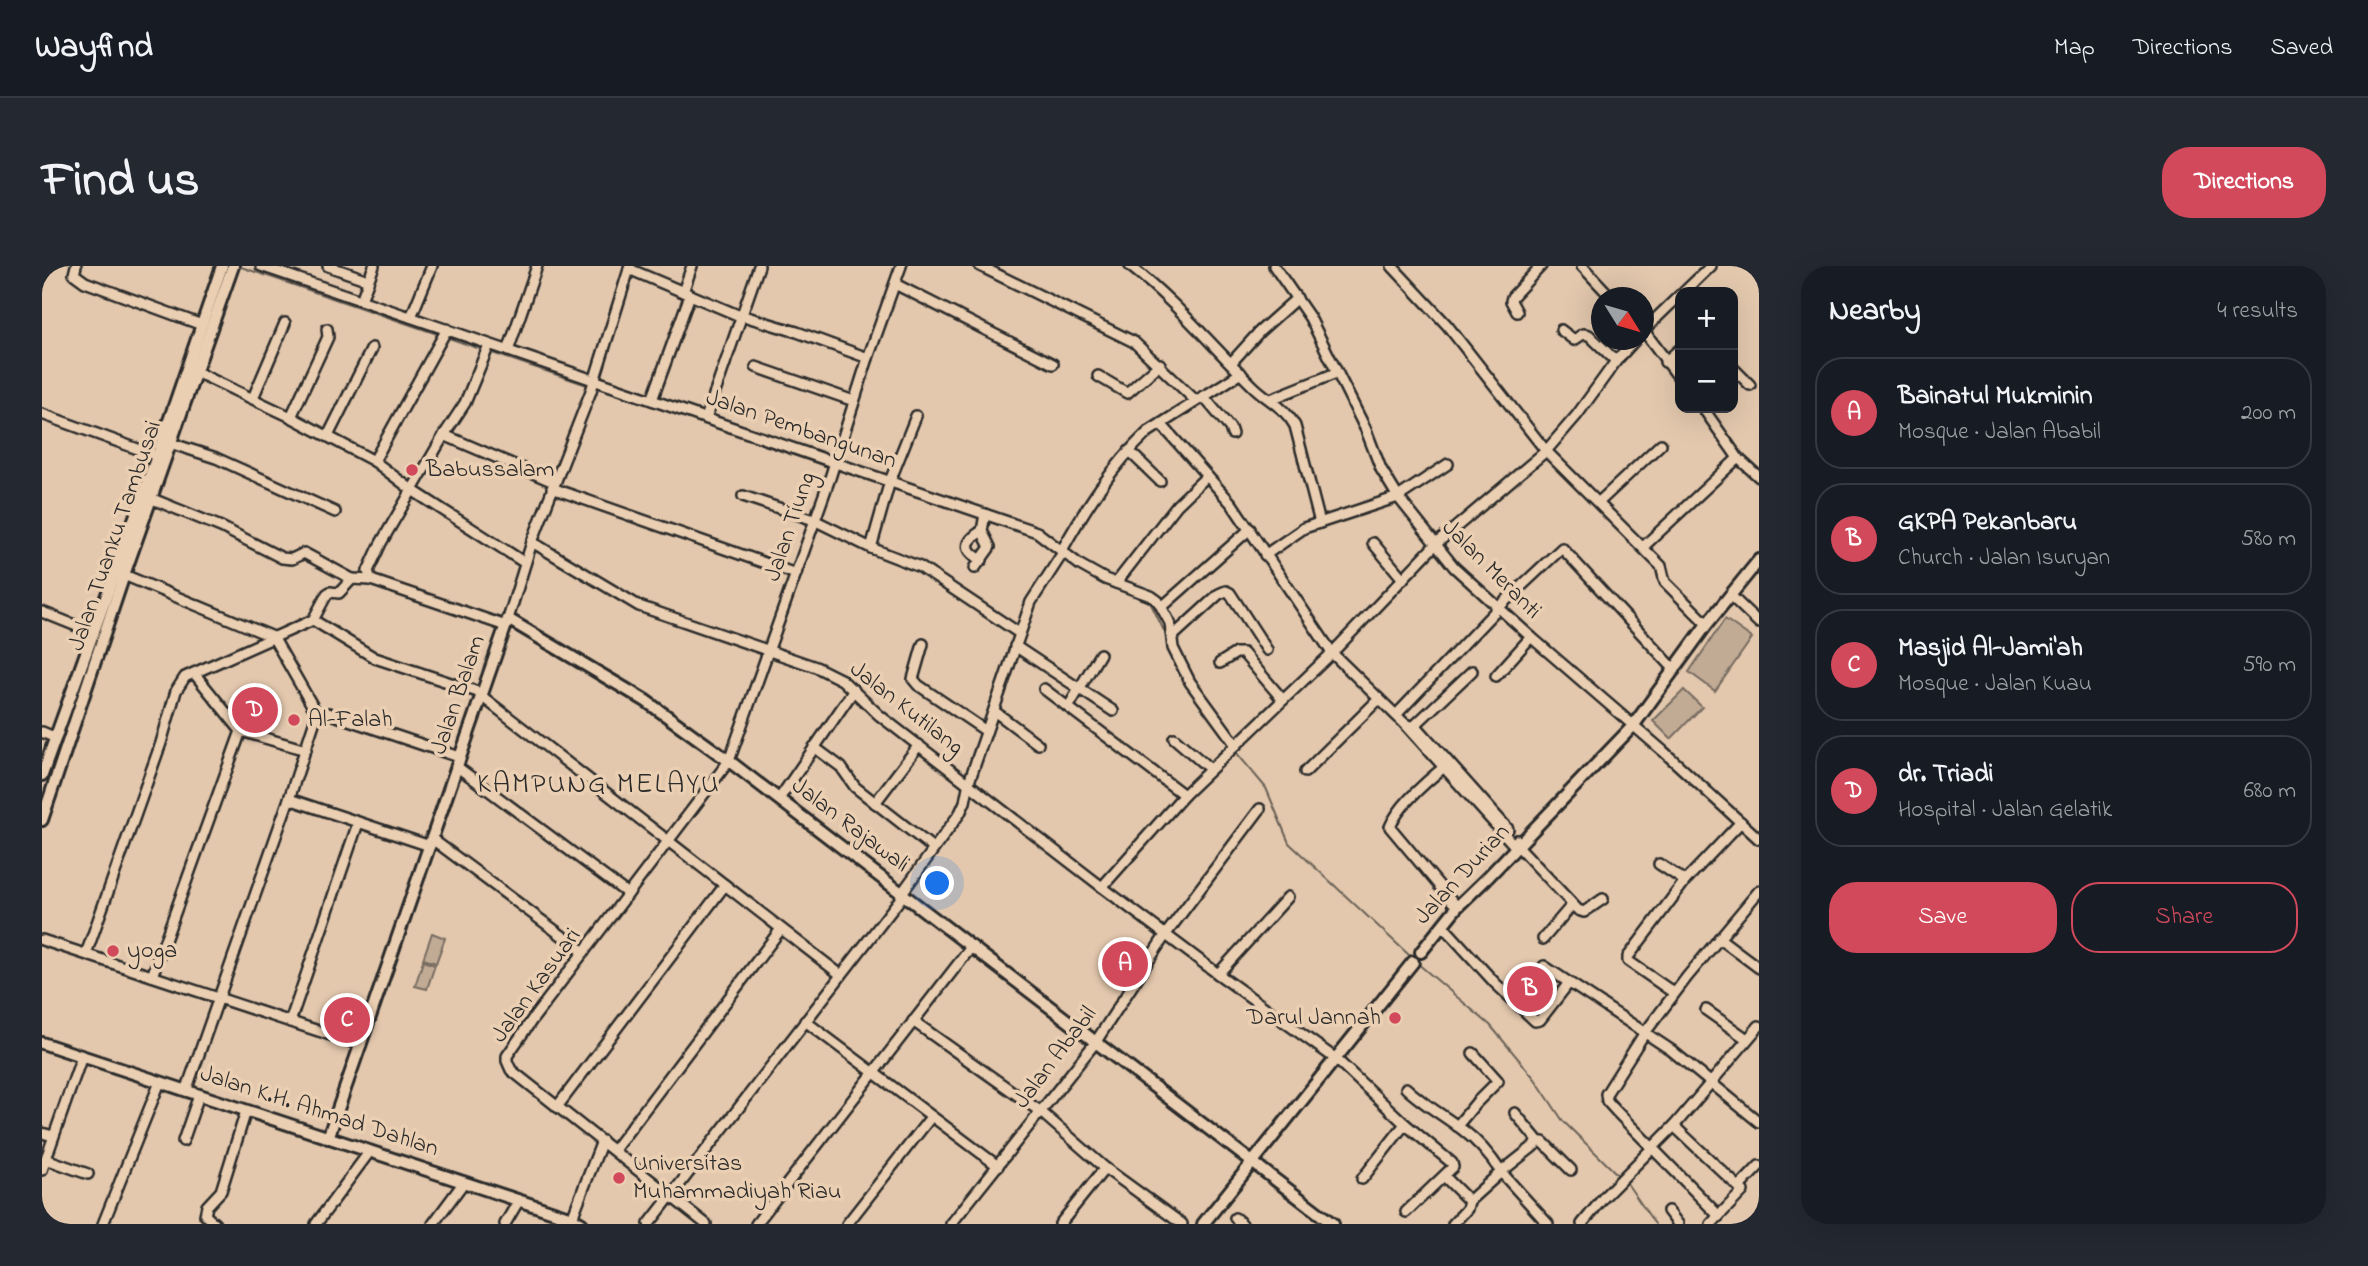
<!DOCTYPE html>
<meta charset="utf-8">
<style>
:root{--surface:#171b24;--page:#242831;--text:#f1f3f6;--muted:#9ea1a6;--line:#363941;--accent:#d1495b}
body{margin:0;font-family:"Indie Flower",sans-serif;background:var(--page);color:var(--text)}
.controls{position:absolute;right:21px;top:21px;display:grid;overflow:hidden;border-radius:14px;box-shadow:0 7px 28px #0002}
.controls button{width:63px;height:63px;display:grid;place-items:center;padding:0;border:0;border-bottom:2px solid var(--line);background:var(--surface);color:var(--text);font:35px sans-serif}
.compass{position:absolute;left:1549px;top:21px;width:63px;height:63px;border-radius:50%;background:var(--surface);box-shadow:0 7px 28px #0002;rotate:127deg}
.you{position:absolute;left:896px;top:618px;width:24px;height:24px;margin:-18px;border:5px solid #fff;border-radius:50%;background:#1a73e8;box-shadow:0 0 0 10px #1a73e833}
.badge{display:grid;place-items:center;width:46px;height:46px;border-radius:50%;background:var(--accent);color:#fff;font-size:23px;font-weight:700}
.pin{position:absolute;translate:-50% -50%;border:4px solid #fff;box-shadow:0 2px 7px #0006}
.list{margin:0;padding:0;list-style:none}
h2{display:flex;justify-content:space-between;align-items:center;height:91px;margin:0;padding:0 28px;font-size:30px}
h2 small{font-size:23px;font-weight:400;color:var(--muted)}
.list li{display:grid;grid-template-columns:46px 1fr auto;gap:21px;align-items:center;box-sizing:border-box;height:112px;margin:0 14px 14px;padding:0 14px;border:2px solid var(--line);border-radius:28px}
.list b{display:block;font-size:26px;white-space:nowrap}
.list p{margin:0;font-size:23px;white-space:nowrap;color:var(--muted)}
.list em{font-size:23px;font-style:normal;color:var(--muted)}
.actions{display:flex;gap:14px;padding:21px 28px}
.actions a{flex:1;padding:16px 0;border:2px solid var(--accent);border-radius:28px;text-align:center;font-size:24px;color:var(--accent)}
.actions .main{background:var(--accent);color:#fff}
.map{position:relative;flex:none;width:1717px;height:958px;overflow:hidden;border-radius:28px}
header{display:flex;align-items:center;gap:42px;box-sizing:border-box;height:98px;padding:0 35px;background:var(--surface);border-bottom:2px solid var(--line)}
header strong{font-size:33px}
nav{display:flex;gap:38px;margin-inline-start:auto;font-size:24px}
.intro{display:flex;align-items:center;justify-content:space-between;box-sizing:border-box;height:168px;padding:0 42px}
h1{margin:0;font-size:49px}
.button{padding:18px 32px;border-radius:28px;background:var(--accent);color:#fff;font-size:24px;font-weight:700}
main{display:flex;gap:42px;padding:0 42px}
aside{flex:1;background:var(--surface);border-radius:28px;box-shadow:0 7px 28px #0002}
.map>svg:first-child{display:block}
</style>
<header>
<strong>Wayfind</strong>
<nav><a>Map</a><a>Directions</a><a>Saved</a></nav>
</header>
<div class="intro"><h1>Find us</h1><a class="button">Directions</a></div>
<main>
<div class="map">
<svg width="1717" height="958" viewBox="0 0 1717 958">
<rect width="100%" height="100%" fill="#e3c8ad"/>
<filter id="ink" filterUnits="userSpaceOnUse"><feTurbulence type="fractalNoise" baseFrequency=".0143" numOctaves="2"/><feDisplacementMap in="SourceGraphic" scale="14" xChannelSelector="R" yChannelSelector="G"/><feConvolveMatrix kernelMatrix="1 2 1 2 8 2 1 2 1" color-interpolation-filters="sRGB"/></filter>
<g filter="url(#ink)">
<g fill="#c1ab95" stroke="#766b60" stroke-width="2">
<path d="M 1683,353 L 1710,372 L 1673,425 L 1647,406 Z"/>
<path d="M 1642,424 L 1660,441 L 1629,473 L 1611,455 Z"/>
<path d="M 390,667 L 403,672 L 394,697 L 381,693 Z"/>
<path d="M 381,695 L 393,699 L 385,723 L 373,720 Z"/>
</g>
<g fill="none" stroke-linecap="round" stroke-linejoin="round">
<g stroke="#6b6258" stroke-width="2">
<path d="M 199,1 L 398,69"/>
<path d="M 404,71 L 441,84"/>
<path d="M 447,86 L 548,120"/>
<path d="M 553,121 L 786,201"/>
<path d="M 795,204 L 843,220"/>
<path d="M 851,223 L 939,252"/>
<path d="M 994,271 L 1017,289"/>
<path d="M 1021,292 L 1040,305"/>
<path d="M 1076,322 L 1108,336 L 1126,373"/>
<path d="M 1193,485 L 1224,522 L 1247,577 L 1368,690"/>
<path d="M 1375,697 L 1448,759 L 1493,813 L 1521,855 L 1577,910"/>
<path d="M 1584,916 L 1613,958"/>
</g>
<g stroke="#2b2b2b" stroke-width="14">
<g id="minor">
<path d="M 34,0 L 32,8 L 43,16 L 160,59"/>
<path d="M 219,0 L 995,266 L 1038,299 L 1063,313 L 1109,330 L 1116,335 L 1128,357 L 1131,382 L 1148,416 L 1194,479"/>
<path d="M 286,0 L 326,14"/>
<path d="M 938,0 L 1092,76 L 1154,135"/>
<path d="M 1088,0 C 1133,35 1170,80 1211,120 C 1225,134 1243,141 1253,160 L 1278,257"/>
<path d="M 1232,0 L 1268,52 L 1324,164 L 1339,203 L 1356,231 L 1412,301 L 1489,371 L 1621,485 L 1717,573"/>
<path d="M 1350,0 L 1405,59 L 1504,185 L 1619,300 L 1623,316 L 1665,358"/>
<path d="M 1540,0 L 1570,32"/>
<path d="M 587,3 L 698,50"/>
<path d="M 853,18 L 1011,98"/>
<path d="M 641,26 L 650,0"/>
<path d="M 1642,26 L 1669,0"/>
<path d="M 319,34 L 332,0"/>
<path d="M 1475,46 L 1469,35 L 1470,31 L 1499,0"/>
<path d="M 698,49 L 755,66 L 826,92"/>
<path d="M 369,51 L 390,0"/>
<path d="M 1519,64 L 1532,74 L 1541,68 L 1547,69 L 1574,95"/>
<path d="M 1602,64 L 1638,29"/>
<path d="M 1602,65 L 1638,113"/>
<path d="M 447,79 L 423,137 L 402,169 L 339,277 L 326,305 L 329,314 L 464,360"/>
<path d="M 466,85 L 495,0"/>
<path d="M 1623,96 L 1638,83"/>
<path d="M 1189,97 L 1218,65 L 1255,32"/>
<path d="M 714,101 L 812,135"/>
<path d="M 1691,102 L 1708,119"/>
<path d="M 154,106 L 249,151 L 332,195 L 370,224 L 483,297"/>
<path d="M 1056,110 L 1085,127 L 1118,98"/>
<path d="M 1161,130 L 1188,162 L 1190,168"/>
<path d="M 211,132 L 243,57"/>
<path d="M 1229,133 L 1294,107"/>
<path d="M 610,134 L 648,29"/>
<path d="M 1661,142 L 1696,192 L 1717,211"/>
<path d="M 0,148 L 115,190"/>
<path d="M 249,151 L 286,71 L 285,63"/>
<path d="M 664,152 L 717,0"/>
<path d="M 1119,158 L 1190,238 L 1290,387 L 1363,458 L 1471,578 L 1476,580"/>
<path d="M 402,169 L 512,216"/>
<path d="M 286,170 L 330,82"/>
<path d="M 128,177 L 174,192 L 293,246"/>
<path d="M 1087,185 L 1118,215"/>
<path d="M 332,195 L 405,63"/>
<path d="M 510,222 L 754,308"/>
<path d="M 701,230 L 772,254 L 829,282 L 878,301 L 977,367"/>
<path d="M 108,232 L 179,261 L 240,292 L 250,293 L 262,287 L 310,313"/>
<path d="M 1557,236 L 1619,178"/>
<path d="M 940,265 C 923,275 921,284 940,294"/>
<path d="M 490,276 L 597,340 L 774,401 L 800,414 L 837,449 L 1060,621 L 1176,708 L 1294,793 L 1363,858 L 1410,897 L 1411,901 L 1364,946"/>
<path d="M 1331,277 L 1361,313"/>
<path d="M 1601,281 L 1696,192"/>
<path d="M 829,282 L 848,215 L 874,150"/>
<path d="M 1020,284 C 1044,241 1070,200 1106,166 L 1199,107"/>
<path d="M 1223,289 L 1262,262 L 1356,231 L 1406,198"/>
<path d="M 933,302 L 948,281 L 940,265 L 943,248"/>
<path d="M 82,309 L 231,371 L 275,448"/>
<path d="M 1074,317 L 1135,239 L 1165,210"/>
<path d="M 1689,330 L 1717,357"/>
<path d="M 1120,341 L 1208,263"/>
<path d="M 0,346 L 52,367"/>
<path d="M 466,353 L 490,276 L 549,125 L 588,0"/>
<path d="M 271,354 L 285,328 L 288,326 L 297,327 L 310,313 L 329,314"/>
<path d="M 1130,371 L 1177,328 L 1184,325 L 1188,327 L 1225,384"/>
<path d="M 881,378 L 871,413 L 876,419 L 944,465"/>
<path d="M 973,380 L 1071,445"/>
<path d="M 1178,397 L 1194,387 L 1201,387 L 1241,434"/>
<path d="M 152,407 L 199,465 L 264,484"/>
<path d="M 1454,410 L 1489,371"/>
<path d="M 1002,423 L 1142,529"/>
<path d="M 438,429 L 799,709"/>
<path d="M 1027,440 L 1058,388"/>
<path d="M 952,445 L 996,478"/>
<path d="M 275,448 L 286,447 L 417,491"/>
<path d="M 1354,449 L 1457,341 L 1520,282 L 1633,404"/>
<path d="M 1363,458 L 1376,462 L 1466,563"/>
<path d="M 1370,462 L 1430,405"/>
<path d="M 0,466 L 14,472"/>
<path d="M 1132,472 L 1168,503"/>
<path d="M 772,481 L 799,501 L 813,521 L 891,582"/>
<path d="M 1406,498 C 1387,513 1357,539 1348,561 L 1415,641"/>
<path d="M 414,500 L 586,628"/>
<path d="M 1263,506 L 1337,433"/>
<path d="M 247,533 L 388,580"/>
<path d="M 737,533 L 812,424"/>
<path d="M 833,537 L 877,479"/>
<path d="M 390,573 L 542,686"/>
<path d="M 1475,574 L 1476,580 L 1536,644 L 1542,646 L 1561,633"/>
<path d="M 1617,598 L 1643,615"/>
<path d="M 1060,621 L 1142,529 L 1290,387 L 1394,278 L 1504,185 L 1535,149 L 1574,95 L 1593,74"/>
<path d="M 860,627 L 918,547 L 923,536 L 927,516 L 989,336 L 1022,285"/>
<path d="M 1401,660 L 1453,717 L 1493,755 L 1498,754 L 1526,718"/>
<path d="M 1677,672 L 1717,702"/>
<path d="M 1501,673 L 1530,639"/>
<path d="M 0,674 L 319,779"/>
<path d="M 44,688 L 119,477 L 134,425 L 143,411 L 271,354 L 333,392 L 439,427"/>
<path d="M 1502,700 L 1629,784 L 1717,856"/>
<path d="M 1176,708 L 1246,631"/>
<path d="M 110,710 L 199,465"/>
<path d="M 1632,727 L 1586,695 L 1586,691 L 1643,615 L 1699,556"/>
<path d="M 1664,744 L 1705,773"/>
<path d="M 763,755 L 956,900"/>
<path d="M 871,755 L 999,846 L 1063,902 L 1140,958"/>
<path d="M 248,756 L 316,557"/>
<path d="M 1364,822 C 1382,839 1403,850 1422,865 C 1437,876 1449,891 1459,906 L 1497,876 L 1501,876 L 1529,904"/>
<path d="M 144,825 L 247,533 L 275,448"/>
<path d="M 515,841 L 683,619"/>
<path d="M 1473,847 L 1497,876"/>
<path d="M 1415,860 L 1434,837 L 1456,815 L 1431,787"/>
<path d="M 1632,860 L 1701,925 L 1669,958"/>
<path d="M 0,867 L 11,870"/>
<path d="M 141,875 L 157,829"/>
<path d="M 572,884 L 739,663"/>
<path d="M 4,893 L 46,908"/>
<path d="M 0,904 L 40,790"/>
<path d="M 1403,911 L 1427,935 L 1459,906 L 1506,958"/>
<path d="M 1320,913 L 1363,858"/>
<path d="M 1698,920 L 1717,900"/>
<path d="M 1626,945 L 1636,958"/>
<path d="M 1677,950 L 1574,845 L 1565,835 L 1564,828 L 1602,768 L 1645,711 L 1717,625"/>
<path d="M 530,952 L 560,875"/>
<path d="M 1193,952 L 1200,958"/>
<path d="M 61,958 L 118,816"/>
<path d="M 173,958 L 163,949 L 165,940 L 179,925 L 204,845"/>
<path d="M 274,958 L 328,885"/>
<path d="M 391,958 L 422,916"/>
<path d="M 463,958 L 477,934"/>
<path d="M 607,958 L 862,628"/>
<path d="M 664,958 L 469,804 L 465,795 L 465,790 L 490,754 L 687,495 L 788,212 L 826,92 L 859,0"/>
<path d="M 714,958 L 930,680"/>
<path d="M 805,958 L 889,851"/>
<path d="M 909,958 L 1053,777 L 1124,668 L 1218,543"/>
<path d="M 1018,958 L 1063,902"/>
<path d="M 1411,958 L 1425,943 L 1427,935"/>
<path d="M 1540,958 L 1562,931 L 1632,860 L 1717,760"/>
</g>
</g>
<g stroke="#2b2b2b" stroke-width="16">
<g id="major">
<path d="M 0,509 L 115,190 L 180,0"/>
<path d="M 0,554 L 82,309 L 191,0"/>
<path d="M 1379,686 L 1415,641 L 1445,612 L 1591,460 L 1665,358 L 1717,294"/>
<path d="M 0,777 L 530,952 L 540,958"/>
<path d="M 286,872 L 466,353 L 604,435 L 687,495 L 1291,958"/>
<path d="M 1161,958 L 1371,696"/>
</g>
</g>
<use href="#minor" stroke="#ebcfb2" stroke-width="9"/>
<use href="#major" stroke="#ebcfb2" stroke-width="10"/>
</g>
</g>
<g fill="#d1495b" stroke="#ebcfb2" stroke-width="2.5">
<circle cx="370" cy="204" r="7"/>
<circle cx="252" cy="454" r="7"/>
<circle cx="71" cy="685" r="7"/>
<circle cx="1353" cy="752" r="7"/>
<circle cx="577" cy="912" r="7"/>
</g>
<g text-anchor="middle" dominant-baseline="central" stroke-width="7" stroke-linejoin="round" paint-order="stroke">
<g font-size="24" fill="#2b2b2b" stroke="#ebcfb2">
<text transform="translate(759 164) rotate(19)">Jalan Pembangunan</text>
<text transform="translate(749 261) rotate(-71)">Jalan Tiung</text>
<text transform="translate(74 270) rotate(-71)">Jalan Tuanku Tambusai</text>
<text transform="translate(1449 304) rotate(45)">Jalan Meranti</text>
<text transform="translate(417 429) rotate(-71)">Jalan Balam</text>
<text transform="translate(864 443) rotate(38)">Jalan Kutilang</text>
<text transform="translate(808 560) rotate(37)">Jalan Rajawali</text>
<text transform="translate(1421 609) rotate(-47)">Jalan Durian</text>
<text transform="translate(495 720) rotate(-54)">Jalan Kasuari</text>
<text transform="translate(1014 792) rotate(-53)">Jalan Ababil</text>
<text transform="translate(277 846) rotate(18)">Jalan K.H. Ahmad Dahlan</text>
</g>
<g font-size="24" fill="#2b2b2b" stroke="#ebcfb2" text-anchor="start">
<text x="384" y="204">Babussalam</text>
<text x="266" y="454">Al-Falah</text>
<text x="85" y="685">yoga</text>
<text x="1339" y="752" text-anchor="end">Darul Jannah</text>
<text x="591" y="898">Universitas<tspan x="591" dy="28">Muhammadiyah Riau</tspan></text>
</g>
<g font-size="28" letter-spacing="2" fill="#2b2b2b" stroke="#ebcfb2">
<text x="557" y="519">KAMPUNG MELAYU</text>
</g>
</g>
</svg>
<div class="controls">
<button>+</button>
<button>−</button>
</div>
<svg class="compass" viewBox="-18 -18 36 36"><path d="M0-13l5 13h-10z" fill="#e53935"/><path d="M0 13l5-13h-10z" fill="#9ea1a6"/></svg>
<div class="you"></div>
<div class="pin badge" style="left:1083px;top:698px">A</div>
<div class="pin badge" style="left:1488px;top:723px">B</div>
<div class="pin badge" style="left:305px;top:754px">C</div>
<div class="pin badge" style="left:213px;top:444px">D</div>
</div>
<aside>
<h2>Nearby<small>4 results</small></h2>
<ul class="list">
<li><span class="badge">A</span><div><b>Bainatul Mukminin</b><p>Mosque · Jalan Ababil</p></div><em>200 m</em></li>
<li><span class="badge">B</span><div><b>GKPA Pekanbaru</b><p>Church · Jalan Isuryan</p></div><em>580 m</em></li>
<li><span class="badge">C</span><div><b>Masjid Al-Jami'ah</b><p>Mosque · Jalan Kuau</p></div><em>590 m</em></li>
<li><span class="badge">D</span><div><b>dr. Triadi</b><p>Hospital · Jalan Gelatik</p></div><em>680 m</em></li>
</ul>
<div class="actions"><a class="main">Save</a><a>Share</a></div>
</aside>
</main>
